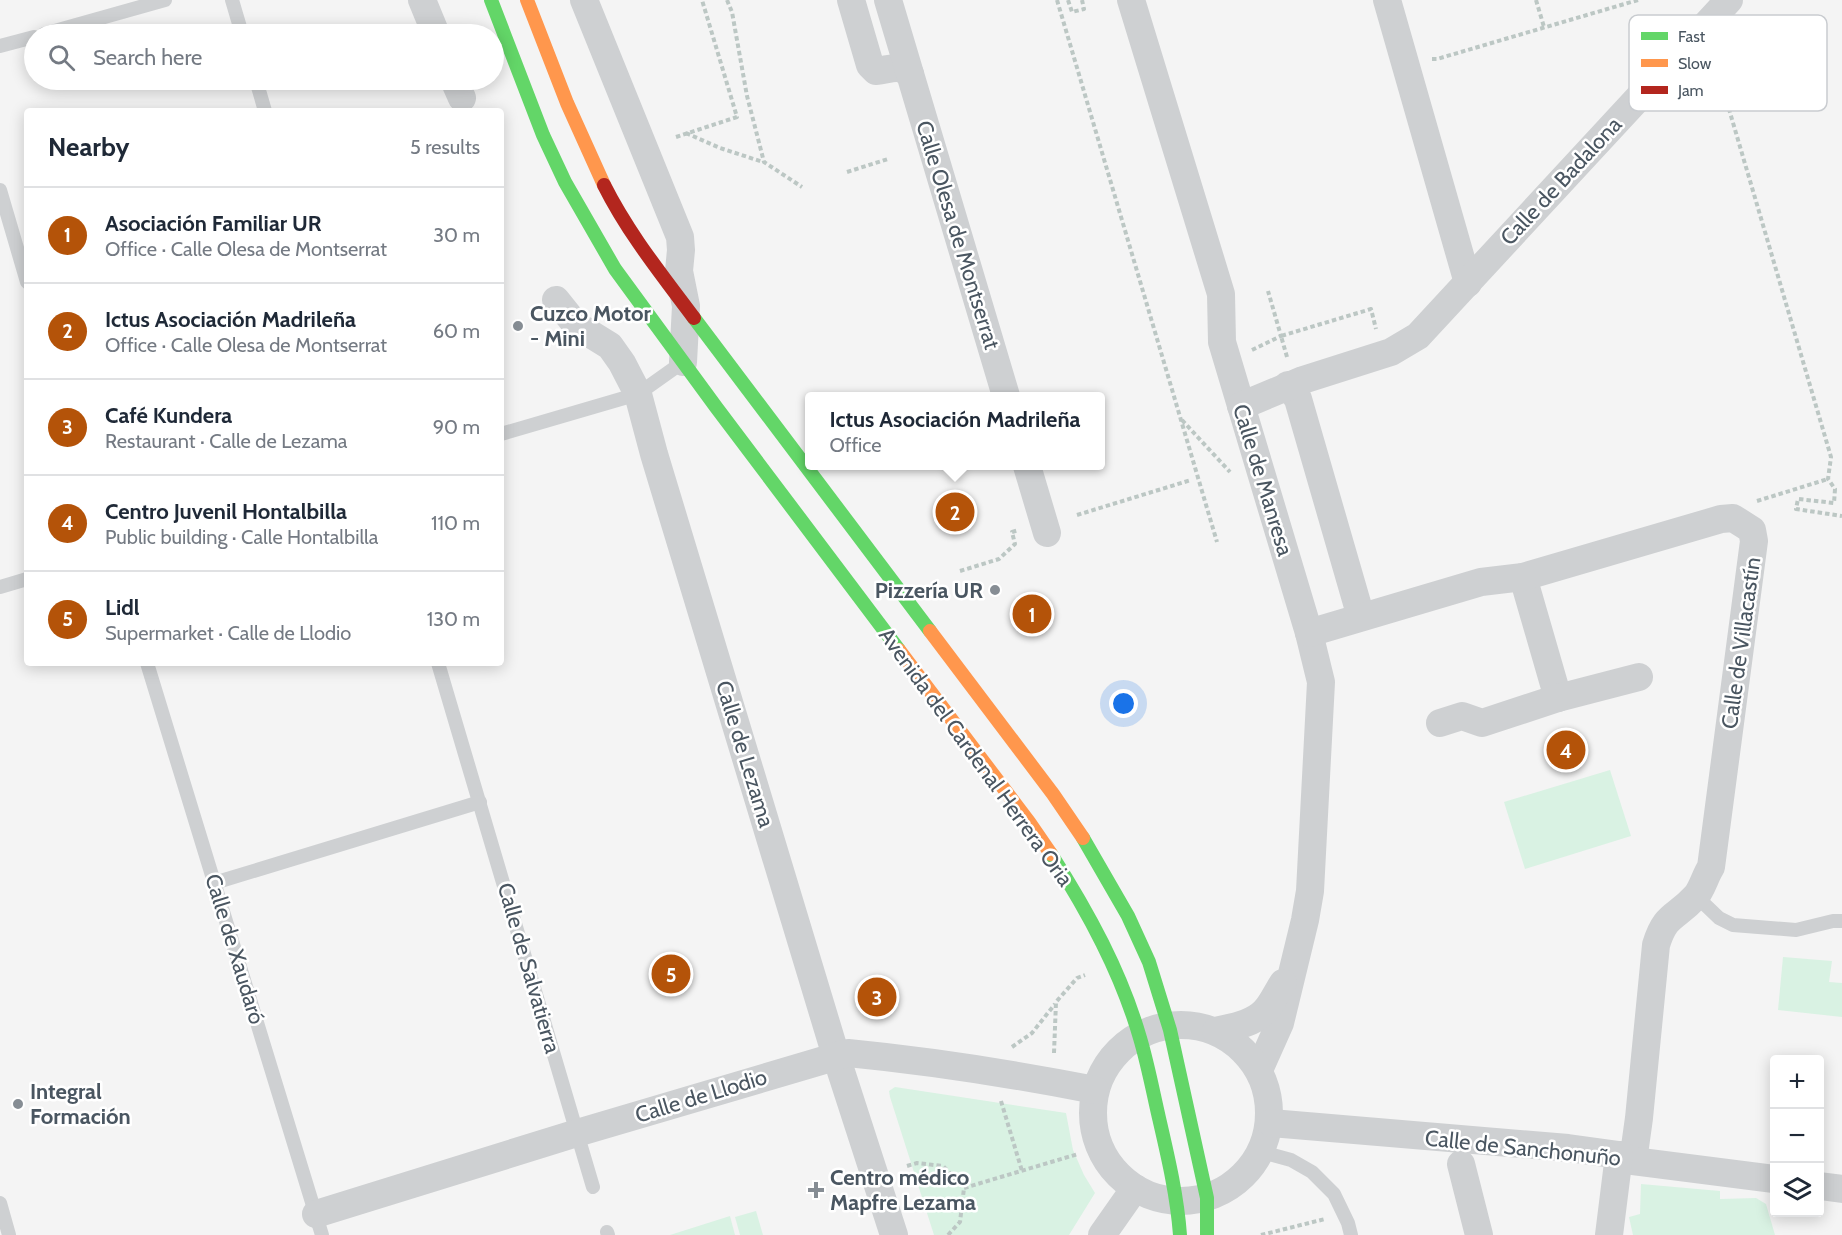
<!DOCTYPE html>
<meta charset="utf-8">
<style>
:root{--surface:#fff;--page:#f2f2f3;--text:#1f2937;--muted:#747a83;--line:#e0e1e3;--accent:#b45309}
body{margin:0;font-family:Cabin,sans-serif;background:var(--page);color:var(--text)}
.controls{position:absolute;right:18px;bottom:18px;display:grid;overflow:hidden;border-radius:6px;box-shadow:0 3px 15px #0003}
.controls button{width:54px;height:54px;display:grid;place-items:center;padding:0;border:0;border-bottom:2px solid var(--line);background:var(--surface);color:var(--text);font:30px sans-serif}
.you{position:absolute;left:1124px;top:704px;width:21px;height:21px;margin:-15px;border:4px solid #fff;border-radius:50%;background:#1a73e8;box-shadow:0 0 0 9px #1a73e833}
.badge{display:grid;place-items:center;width:39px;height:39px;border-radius:50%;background:var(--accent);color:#fff;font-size:20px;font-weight:700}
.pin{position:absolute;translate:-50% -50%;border:3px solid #fff;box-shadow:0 2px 6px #0006}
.popup{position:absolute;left:805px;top:392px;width:300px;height:78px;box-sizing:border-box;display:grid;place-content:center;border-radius:6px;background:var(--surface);filter:drop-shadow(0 2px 4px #0005);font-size:20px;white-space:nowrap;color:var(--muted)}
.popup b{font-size:22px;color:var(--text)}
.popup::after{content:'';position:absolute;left:50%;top:100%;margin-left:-12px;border:12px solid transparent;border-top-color:var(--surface)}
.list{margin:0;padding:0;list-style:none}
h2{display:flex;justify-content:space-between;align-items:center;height:78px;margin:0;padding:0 24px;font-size:26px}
h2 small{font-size:20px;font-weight:400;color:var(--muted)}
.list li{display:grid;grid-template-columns:39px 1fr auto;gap:18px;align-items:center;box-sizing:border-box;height:96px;padding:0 24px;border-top:2px solid var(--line)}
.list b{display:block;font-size:22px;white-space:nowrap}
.list p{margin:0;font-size:20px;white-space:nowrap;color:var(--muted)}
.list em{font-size:20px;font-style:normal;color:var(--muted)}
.icon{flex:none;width:33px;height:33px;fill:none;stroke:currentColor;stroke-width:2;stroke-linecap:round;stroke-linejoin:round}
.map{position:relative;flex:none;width:1842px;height:1235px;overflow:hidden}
.search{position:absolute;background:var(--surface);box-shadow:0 3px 15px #0003;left:24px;top:24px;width:480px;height:66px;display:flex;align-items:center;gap:15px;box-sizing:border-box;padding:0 21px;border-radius:33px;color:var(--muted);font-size:22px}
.panel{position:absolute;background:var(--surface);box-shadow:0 3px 15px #0003;left:24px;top:108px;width:480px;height:558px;border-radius:6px}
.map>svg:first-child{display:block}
</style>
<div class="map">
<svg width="1842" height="1235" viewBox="0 0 1842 1235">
<rect width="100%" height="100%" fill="#f4f4f4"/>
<g fill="#d9f2e3">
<path d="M 1610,770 L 1631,836 L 1525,869 L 1504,802 Z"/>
<path d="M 1783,957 L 1832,961 L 1829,982 L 1842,983 L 1842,1017 L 1778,1010 Z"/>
<path d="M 895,1087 L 1066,1113 L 1073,1150 L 1084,1175 L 1095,1193 L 1069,1235 L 934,1235 L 890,1097 L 889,1091 Z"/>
<path d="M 1641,1184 L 1720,1191 L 1720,1199 L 1756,1198 L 1766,1204 L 1775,1235 L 1633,1235 L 1629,1217 L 1640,1214 Z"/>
<path d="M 756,1211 L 763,1235 L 740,1235 L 735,1217 Z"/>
<path d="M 730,1216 L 735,1235 L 670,1235 Z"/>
</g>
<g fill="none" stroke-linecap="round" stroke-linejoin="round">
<g stroke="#bcc7c4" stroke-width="4" stroke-dasharray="4.5 3" stroke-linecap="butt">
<path d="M 727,0 L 732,12 L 747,96 L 764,162 L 802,187"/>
<path d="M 1057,0 L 1217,542"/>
<path d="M 1068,0 L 1072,12 L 1084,9 L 1082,0"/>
<path d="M 1536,0 L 1544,27"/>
<path d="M 1714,58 L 1831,457 L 1828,479 L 1835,489 L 1834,503 L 1798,499 L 1796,509 L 1842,516"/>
<path d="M 1432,59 L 1437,59 L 1638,0"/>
<path d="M 686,133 L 720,148 L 763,162"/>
<path d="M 676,137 L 737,117 L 702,0"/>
<path d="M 847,172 L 888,159"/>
<path d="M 1252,350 L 1281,336 L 1268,291"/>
<path d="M 1287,357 L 1281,336 L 1371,309 L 1376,329"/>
<path d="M 1182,420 L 1230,472"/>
<path d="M 1757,501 L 1828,479"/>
<path d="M 1077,515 L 1191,480"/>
<path d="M 960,571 L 999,559 L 1015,544 L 1012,532 L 1019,530"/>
<path d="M 1012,1047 L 1032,1033 L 1055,1004"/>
<path d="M 1054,1053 L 1056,1002 L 1077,978 L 1085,975"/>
<path d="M 1001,1101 L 1022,1171"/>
<path d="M 907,1166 L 917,1163 L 943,1166 L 964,1188"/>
<path d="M 964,1188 L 1078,1154"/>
<path d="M 948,1235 L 960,1222 L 964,1188"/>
<path d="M 1261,1235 L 1325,1219"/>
</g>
<g stroke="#ced0d2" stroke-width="14">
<path d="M 232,0 L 242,34"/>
<path d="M 44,34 L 165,0"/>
<path d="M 0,46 L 34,37"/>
<path d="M 256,80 L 265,111"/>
<path d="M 0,190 L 27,282"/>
<path d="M 501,434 L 638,394 L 683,362"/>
<path d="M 0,587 L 27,579"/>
<path d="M 147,663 L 322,1235"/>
<path d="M 438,663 L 593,1187"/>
<path d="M 214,883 L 480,802"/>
<path d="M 1696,896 L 1719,918 L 1733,925 L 1796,930 L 1833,921 L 1842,921"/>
<path d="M 1262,1152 L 1291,1160 L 1312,1172 L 1334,1194 L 1348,1223 L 1351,1235"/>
<path d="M 0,1203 L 9,1235"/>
<path d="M 607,1232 L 608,1235"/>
</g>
<g stroke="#ced0d2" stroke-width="28">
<path d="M 422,0 L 436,34"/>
<path d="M 584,0 L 680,237 L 681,250 L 679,271 L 686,306 L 683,362"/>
<path d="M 851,0 L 870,65 L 876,71 C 890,70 898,63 910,74"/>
<path d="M 888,0 L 1006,396"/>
<path d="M 1131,0 L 1221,294 L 1222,342 L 1309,633 L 1321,682 L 1310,891 L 1305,920 L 1280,1023 L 1259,1070"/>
<path d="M 1387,0 L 1468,283"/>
<path d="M 454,80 L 462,98"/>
<path d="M 556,300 L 576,325 L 610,346 L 622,363 L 638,394 L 654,454 L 836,1056 L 894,1235"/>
<path d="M 1288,385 L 1298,399 L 1361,617"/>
<path d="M 1241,406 L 1303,380 L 1391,352 L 1418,336 L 1729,0"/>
<path d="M 1027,466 L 1047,533"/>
<path d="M 1523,577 L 1558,698"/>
<path d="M 1309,633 L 1481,582 L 1523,577 L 1721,519 L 1733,518 L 1752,530 L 1754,541 L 1711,867 C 1705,876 1702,890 1695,897 C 1675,919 1666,913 1656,945 L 1639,1118 L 1633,1161"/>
<path d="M 1440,723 L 1462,716 L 1482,723 L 1558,698 L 1639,677"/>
<circle cx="1181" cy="1113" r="88"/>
<path d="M 1216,1031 C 1232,1027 1253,1024 1265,1011 C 1272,1004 1277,992 1283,983"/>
<path d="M 1271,1123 L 1568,1148 L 1619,1155 L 1633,1161 L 1774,1179"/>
<path d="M 1461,1164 L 1479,1235"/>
<path d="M 1820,1186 L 1842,1189"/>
<path d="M 316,1214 L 577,1133 L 848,1053 C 930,1061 1013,1074 1095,1090"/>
<path d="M 1102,1235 L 1135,1188"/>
<path d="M 1609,1235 L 1619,1155"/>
</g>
<g stroke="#63d668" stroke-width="14">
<path d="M 491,0 L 543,135 L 565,182 L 615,269 L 716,407 L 899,650"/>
<path d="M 694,318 L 930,631"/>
<path d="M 1083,838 L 1128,916 L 1149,962 L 1170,1030 L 1207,1198 L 1207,1235"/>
<path d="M 1051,854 C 1088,912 1121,972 1140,1038 C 1148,1065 1153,1092 1159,1118 C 1168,1157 1177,1195 1180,1235"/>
</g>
<g stroke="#ff974d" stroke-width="14">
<path d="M 527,0 L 567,103 L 604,185"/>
<path d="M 930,631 L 1053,794 L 1083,838"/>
<path d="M 899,650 L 1029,822 L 1051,854"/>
</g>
<path stroke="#b3261e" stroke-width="14" d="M 604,185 C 628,233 662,275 694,318"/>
</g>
<g fill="#868d94" stroke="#fff" stroke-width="2">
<circle cx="518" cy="326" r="6"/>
<circle cx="995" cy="590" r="6"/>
<circle cx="18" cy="1104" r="6"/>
<path d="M813 1181h6v6h6v6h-6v6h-6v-6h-6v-6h6z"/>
</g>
<g text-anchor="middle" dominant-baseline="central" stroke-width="5" stroke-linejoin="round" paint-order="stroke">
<g font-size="22" fill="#4a5661" stroke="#fff">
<text transform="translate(1561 181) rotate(-47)">Calle de Badalona</text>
<text transform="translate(958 235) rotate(73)">Calle Olesa de Montserrat</text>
<text transform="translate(1263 480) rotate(73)">Calle de Manresa</text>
<text transform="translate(1741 643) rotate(-82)">Calle de Villacastín</text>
<text transform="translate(745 754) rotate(73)">Calle de Lezama</text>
<text transform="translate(976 757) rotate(54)">Avenida del Cardenal Herrera Oria</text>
<text transform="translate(235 949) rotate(73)">Calle de Xaudaró</text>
<text transform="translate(529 968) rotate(74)">Calle de Salvatierra</text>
<text transform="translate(701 1096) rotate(-17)">Calle de Llodio</text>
<text transform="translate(1523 1148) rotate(6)">Calle de Sanchonuño</text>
</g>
<g font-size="22" font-weight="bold" fill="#4a5661" stroke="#fff" text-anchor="start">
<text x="530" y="313">Cuzco Motor<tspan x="530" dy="25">- Mini</tspan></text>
<text x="983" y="590" text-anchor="end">Pizzería UR</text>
<text x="30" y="1091">Integral<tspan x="30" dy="25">Formación</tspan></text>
<text x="830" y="1177">Centro médico<tspan x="830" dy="25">Mapfre Lezama</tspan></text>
</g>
</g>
<rect x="1629" y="15" width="198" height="96" rx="9" fill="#fff" stroke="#c9ccd0" stroke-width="1.5"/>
<rect x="1641" y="32" width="27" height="8" fill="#63d668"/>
<rect x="1641" y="59" width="27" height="8" fill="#ff974d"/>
<rect x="1641" y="86" width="27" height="8" fill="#b3261e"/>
<g font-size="16" fill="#4a5661">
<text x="1678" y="42">Fast</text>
<text x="1678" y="69">Slow</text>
<text x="1678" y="96">Jam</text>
</g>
</svg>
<div class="controls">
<button>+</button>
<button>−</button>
<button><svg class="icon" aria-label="layers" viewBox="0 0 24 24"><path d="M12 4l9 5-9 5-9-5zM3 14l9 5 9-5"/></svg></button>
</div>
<div class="you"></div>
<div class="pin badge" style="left:1032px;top:614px">1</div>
<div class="pin badge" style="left:955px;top:512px">2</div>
<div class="popup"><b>Ictus Asociación Madrileña</b>Office</div>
<div class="pin badge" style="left:877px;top:997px">3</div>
<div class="pin badge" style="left:1566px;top:750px">4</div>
<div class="pin badge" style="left:671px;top:974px">5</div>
<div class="search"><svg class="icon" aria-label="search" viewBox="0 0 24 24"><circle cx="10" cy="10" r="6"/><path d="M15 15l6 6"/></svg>Search here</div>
<section class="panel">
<h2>Nearby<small>5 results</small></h2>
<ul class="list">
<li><span class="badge">1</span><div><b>Asociación Familiar UR</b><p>Office · Calle Olesa de Montserrat</p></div><em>30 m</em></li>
<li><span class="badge">2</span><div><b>Ictus Asociación Madrileña</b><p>Office · Calle Olesa de Montserrat</p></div><em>60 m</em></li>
<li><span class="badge">3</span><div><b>Café Kundera</b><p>Restaurant · Calle de Lezama</p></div><em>90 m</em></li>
<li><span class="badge">4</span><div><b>Centro Juvenil Hontalbilla</b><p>Public building · Calle Hontalbilla</p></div><em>110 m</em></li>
<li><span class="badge">5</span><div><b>Lidl</b><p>Supermarket · Calle de Llodio</p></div><em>130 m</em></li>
</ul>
</section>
</div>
